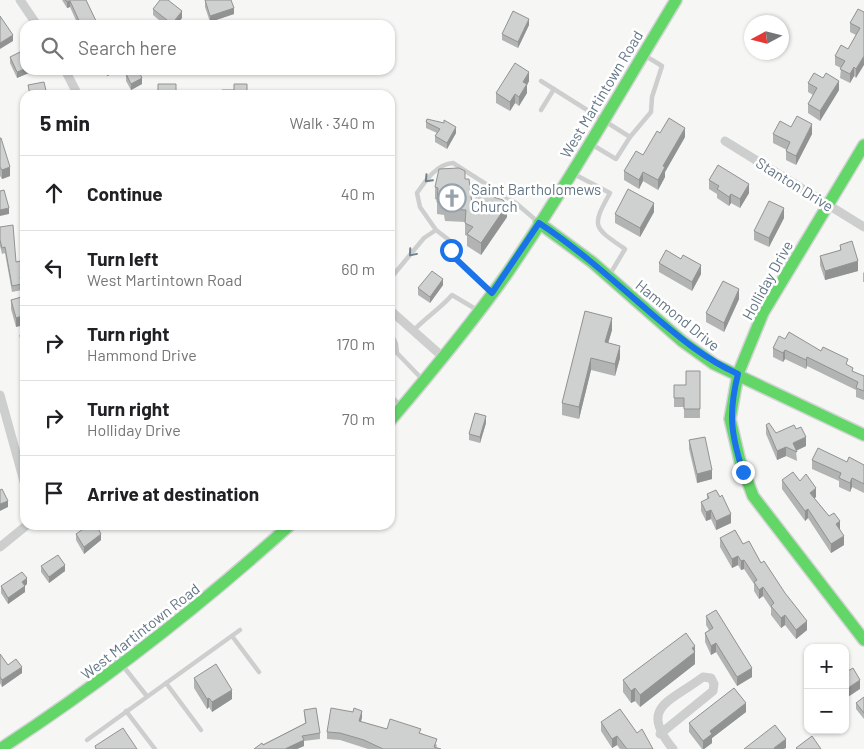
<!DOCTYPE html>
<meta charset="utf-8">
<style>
:root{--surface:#fff;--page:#f6f6f6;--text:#202124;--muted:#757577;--line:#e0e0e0}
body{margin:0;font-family:Barlow,sans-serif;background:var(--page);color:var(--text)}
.controls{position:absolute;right:15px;bottom:15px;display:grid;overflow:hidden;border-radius:10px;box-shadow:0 1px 4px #0004}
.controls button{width:45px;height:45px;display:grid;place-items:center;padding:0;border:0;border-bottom:1px solid var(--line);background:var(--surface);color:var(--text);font:25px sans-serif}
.compass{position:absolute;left:744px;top:15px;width:45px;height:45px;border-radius:50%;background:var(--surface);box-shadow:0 1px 4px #0004;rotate:263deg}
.stop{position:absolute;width:15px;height:15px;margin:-11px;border:4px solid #1a73e8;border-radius:50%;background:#fff}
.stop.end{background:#1a73e8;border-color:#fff;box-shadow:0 1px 5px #0008}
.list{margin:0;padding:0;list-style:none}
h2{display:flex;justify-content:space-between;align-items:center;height:65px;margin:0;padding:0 20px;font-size:21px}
h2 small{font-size:16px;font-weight:400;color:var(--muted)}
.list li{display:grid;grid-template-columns:32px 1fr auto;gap:15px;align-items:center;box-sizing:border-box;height:75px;padding:0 20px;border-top:1px solid var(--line)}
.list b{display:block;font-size:19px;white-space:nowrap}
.list p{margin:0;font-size:16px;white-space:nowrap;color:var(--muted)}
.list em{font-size:16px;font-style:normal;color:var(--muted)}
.icon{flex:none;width:28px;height:28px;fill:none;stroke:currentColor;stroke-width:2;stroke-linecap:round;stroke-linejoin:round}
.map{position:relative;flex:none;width:864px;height:749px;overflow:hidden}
.search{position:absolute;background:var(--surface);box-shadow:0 1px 4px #0004;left:20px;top:20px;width:375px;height:55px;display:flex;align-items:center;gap:12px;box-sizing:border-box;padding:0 18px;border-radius:15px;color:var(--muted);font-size:19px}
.panel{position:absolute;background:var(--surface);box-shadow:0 1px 4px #0004;left:20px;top:90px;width:375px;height:440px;border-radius:15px}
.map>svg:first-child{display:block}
</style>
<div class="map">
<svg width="864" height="749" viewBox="0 0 864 749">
<rect width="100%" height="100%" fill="#f6f6f4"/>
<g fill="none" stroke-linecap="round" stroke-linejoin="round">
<g stroke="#d2d4d4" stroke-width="14">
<g id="fast">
<path d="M 864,145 L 763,313 L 738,374 L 730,419 L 740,461 L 753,496 L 864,640"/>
<path d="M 539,223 L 592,262 L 682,341 L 714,364 L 864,435"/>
<path d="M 390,421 C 430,374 470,326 506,275 C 567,186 620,92 676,0"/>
<path d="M 0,749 C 103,682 199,607 290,525"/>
</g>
</g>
<g stroke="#cdcfcf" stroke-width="4.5">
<path d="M 541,81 L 630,137 L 616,159 L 591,144"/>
<path d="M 541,110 L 554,89"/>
<path d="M 630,137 L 651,112 L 652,97 L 662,66 L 644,55"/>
<path d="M 572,173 L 610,193 C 591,227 593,227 625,249 L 609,276"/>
<path d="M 390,279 L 424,238 L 436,230"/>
<path d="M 492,293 L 455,258 L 449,240 L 436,230 L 420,207 L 417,193 C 426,180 437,164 453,163 L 517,204 L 538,222"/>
<path d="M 390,331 L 396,344 L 397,353 L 423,380"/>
<path d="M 413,331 C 426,317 440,309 452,295 L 479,311"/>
<path d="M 390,395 L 402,407"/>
<path d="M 232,636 L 259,672"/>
<path d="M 123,666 L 146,695"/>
<path d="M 166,683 L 201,730"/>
<path d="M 126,711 L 155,749"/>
<path d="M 87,740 L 240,630"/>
</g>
<g stroke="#cdcfcf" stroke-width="9">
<path d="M 20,0 L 37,25"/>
<path d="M 65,70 L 78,95"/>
<path d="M 725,141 L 864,227"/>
<path d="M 390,310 L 444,358"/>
<path d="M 0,395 L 25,485"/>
<path d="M 0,547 L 27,525"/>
<path d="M 660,734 L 713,691 L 714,684 L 711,678 L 703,677 C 670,702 638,707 673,749"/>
</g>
<use href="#fast" stroke="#63d668" stroke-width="11"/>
</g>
<g fill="#b2b4b4">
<path d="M 62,0 L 86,0 L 97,25 L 78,25 L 70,7 L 67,8 Z"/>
<path d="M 205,0 L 234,14 L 210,22 L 205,7 Z"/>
<path d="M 153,9 L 182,18 L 176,25 L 165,25 L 153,15 Z"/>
<path d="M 864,12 L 856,78 L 854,76 L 850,83 L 840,78 L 841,68 L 835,65 L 835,56 L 848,49 L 856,35 L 850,32 L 850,23 Z"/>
<path d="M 529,25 L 518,48 L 502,40 L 502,34 Z"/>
<path d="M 10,57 L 31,70 L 31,72 L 17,78 L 10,63 Z"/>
<path d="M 104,70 L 120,70 L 120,71 L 107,76 Z"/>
<path d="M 126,74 L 142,84 L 131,90 L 126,81 Z"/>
<path d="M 823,78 L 839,90 L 820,121 L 808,113 L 808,104 L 813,95 L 808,92 L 808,83 Z"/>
<path d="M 529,81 L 527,85 L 527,93 L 519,106 L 515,103 L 510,111 L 496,103 L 496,93 Z"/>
<path d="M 158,84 L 176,95 L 158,95 Z"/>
<path d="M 426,122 L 456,133 L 447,149 L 435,142 L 435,136 L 437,133 L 426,128 Z"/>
<path d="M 791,127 L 812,134 L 796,165 L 786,160 L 786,151 L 787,150 L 773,143 L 773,134 Z"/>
<path d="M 660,133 L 685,137 L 665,172 L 665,177 L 658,190 L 643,181 L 639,189 L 624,180 L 624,171 L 643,155 Z"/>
<path d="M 0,138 L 10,176 L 2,179 L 0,176 Z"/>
<path d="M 465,179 L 472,204 L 507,217 L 481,255 L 467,246 L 467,236 L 465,235 L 465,222 L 445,221 L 444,215 L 437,214 L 437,200 L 435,199 L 435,187 Z"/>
<path d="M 709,180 L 749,193 L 740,208 L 731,203 L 729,206 L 717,198 L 717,194 L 709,189 Z"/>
<path d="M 654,212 L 640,237 L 615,223 L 615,214 Z"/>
<path d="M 784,218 L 769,247 L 754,240 L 754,231 Z"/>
<path d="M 0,227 L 16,262 L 25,260 L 25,282 L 21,283 L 22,290 L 12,292 L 5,253 L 2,254 L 0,246 Z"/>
<path d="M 840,245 L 858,271 L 825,280 L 820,265 L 820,256 L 840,250 Z"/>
<path d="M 681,259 L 701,274 L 692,291 L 659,272 L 659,263 Z"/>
<path d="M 864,272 L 864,282 L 863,282 L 863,273 Z"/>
<path d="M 443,285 L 430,303 L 418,295 L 418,288 Z"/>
<path d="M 25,296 L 16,327 L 11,309 L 11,300 Z"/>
<path d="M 739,299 L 724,332 L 706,322 L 706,313 Z"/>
<path d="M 585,311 L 612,330 L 608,343 L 620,358 L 615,376 L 591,370 L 579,419 L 562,415 L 562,403 Z"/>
<path d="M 20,335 L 25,335 L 25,353 L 22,354 Z"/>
<path d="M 785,339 L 821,351 L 848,366 L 853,372 L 864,376 L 864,400 L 856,397 L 856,390 L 807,366 L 806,369 L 785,359 L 783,362 L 773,357 L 773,348 Z"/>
<path d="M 700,371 L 700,418 L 684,418 L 684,407 L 674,407 L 674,385 L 686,385 Z"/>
<path d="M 486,423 L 480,443 L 469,440 L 469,434 Z"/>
<path d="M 766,425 L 776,433 L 806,446 L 796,451 L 797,461 L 786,456 L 777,460 L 766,434 Z"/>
<path d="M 689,440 L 712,479 L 697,483 L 689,449 Z"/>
<path d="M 812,460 L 847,462 L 864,465 L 864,493 L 852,487 L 850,492 L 839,487 L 839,481 L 812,469 Z"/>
<path d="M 782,480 L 800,481 L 816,497 L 814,498 L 840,529 L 844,545 L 831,553 L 808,518 L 805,521 L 782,489 Z"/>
<path d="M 707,494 L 731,523 L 716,530 L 711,519 L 706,521 L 701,511 L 701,502 L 707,499 Z"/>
<path d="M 76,534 L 101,540 L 84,554 L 76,540 Z"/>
<path d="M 720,538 L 743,544 L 761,563 L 807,630 L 796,639 L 785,625 L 781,628 L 771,615 L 771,608 L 763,596 L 759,599 L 754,591 L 754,584 L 744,569 L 741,570 L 738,565 L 732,568 L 720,547 Z"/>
<path d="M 41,566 L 65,571 L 49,583 L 41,572 Z"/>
<path d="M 27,584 L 25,586 L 25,592 L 8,604 L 1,593 L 1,586 Z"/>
<path d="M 706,616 L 752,677 L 737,686 L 716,652 L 711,655 L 705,642 L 705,633 L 709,630 L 706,625 Z"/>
<path d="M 0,654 L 8,665 L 22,673 L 2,687 L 0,683 Z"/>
<path d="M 695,658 L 695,664 L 640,707 L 635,701 L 631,703 L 623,692 L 623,680 Z"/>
<path d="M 194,678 L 232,699 L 212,712 L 209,707 L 207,709 L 194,688 Z"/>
<path d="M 864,697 L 864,719 L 856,709 L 856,703 Z"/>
<path d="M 304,710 L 320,733 L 320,739 L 304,741 L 304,746 L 297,749 L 254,749 L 305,723 Z"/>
<path d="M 746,712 L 712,738 L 712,743 L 704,749 L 702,749 L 689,732 L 689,723 Z"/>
<path d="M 362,717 L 361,722 L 387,729 L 421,733 L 437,745 L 436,748 L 441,749 L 368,749 L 340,740 L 327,739 L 327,732 Z"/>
<path d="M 601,722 L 637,733 L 653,749 L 620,749 L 617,745 L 612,748 L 601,731 Z"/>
</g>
<g fill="#919292">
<path d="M 70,1 L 70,7 L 67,8 L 67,2 Z"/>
<path d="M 234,8 L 234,14 L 210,22 L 210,16 Z"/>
<path d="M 182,11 L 182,18 L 176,25 L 172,25 Z"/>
<path d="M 529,19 L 529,25 L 518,48 L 518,42 Z"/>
<path d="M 13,35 L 13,41 L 0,49 L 0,43 Z"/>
<path d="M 864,56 L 864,65 L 856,78 L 856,69 Z"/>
<path d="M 854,67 L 854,76 L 850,83 L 850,74 Z"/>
<path d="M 25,69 L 25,70 L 31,70 L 31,72 L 17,78 L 17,72 Z"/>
<path d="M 107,70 L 120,70 L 107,76 Z"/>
<path d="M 529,72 L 529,81 L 527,85 L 527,93 L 519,106 L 519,97 L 523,82 Z"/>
<path d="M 142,78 L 142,84 L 131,90 L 131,84 Z"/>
<path d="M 839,81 L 839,90 L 820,121 L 820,111 Z"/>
<path d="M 515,94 L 515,103 L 510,111 L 510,102 Z"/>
<path d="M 812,124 L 812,134 L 796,165 L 796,156 Z"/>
<path d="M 456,127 L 456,133 L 447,149 L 447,143 Z"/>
<path d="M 685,128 L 685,137 L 665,172 L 665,177 L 658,190 L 658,180 L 663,166 Z"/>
<path d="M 10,167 L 10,176 L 2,179 L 2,170 Z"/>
<path d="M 643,172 L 643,181 L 639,189 L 639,180 Z"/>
<path d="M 749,184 L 749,193 L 740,208 L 740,199 Z"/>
<path d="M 731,194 L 731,203 L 729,206 L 729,197 Z"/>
<path d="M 654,203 L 654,212 L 640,237 L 640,228 Z"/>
<path d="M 507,205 L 507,217 L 481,255 L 481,243 Z"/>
<path d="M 9,208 L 9,214 L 0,216 L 0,210 Z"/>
<path d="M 784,208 L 784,218 L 769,247 L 769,238 Z"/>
<path d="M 858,261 L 858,271 L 825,280 L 825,271 Z"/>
<path d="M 701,265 L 701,274 L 692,291 L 692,282 Z"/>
<path d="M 443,279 L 443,285 L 430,303 L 430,297 Z"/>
<path d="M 739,289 L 739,299 L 724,332 L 724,323 Z"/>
<path d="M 25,315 L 25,325 L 16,327 L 16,318 Z"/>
<path d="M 612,318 L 612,330 L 605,354 L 605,342 Z"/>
<path d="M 620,346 L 620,358 L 615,376 L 615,364 Z"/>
<path d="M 785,350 L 785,359 L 783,362 L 783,353 Z"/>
<path d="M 807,357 L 807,366 L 806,369 L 806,360 Z"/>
<path d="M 591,358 L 591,370 L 579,419 L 579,407 Z"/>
<path d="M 486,416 L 486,423 L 480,443 L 480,437 Z"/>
<path d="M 806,437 L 806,446 L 795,451 L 793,443 Z"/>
<path d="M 786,447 L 786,456 L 777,460 L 777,451 Z"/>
<path d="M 712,470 L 712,479 L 697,483 L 697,474 Z"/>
<path d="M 852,478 L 852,487 L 850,492 L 850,483 Z"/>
<path d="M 816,488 L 816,497 L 810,502 L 810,493 Z"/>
<path d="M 8,501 L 8,507 L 0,511 L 0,504 Z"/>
<path d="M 808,509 L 808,518 L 805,521 L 805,511 Z"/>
<path d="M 711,510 L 711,519 L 706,521 L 706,512 Z"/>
<path d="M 731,514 L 731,523 L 716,530 L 716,521 Z"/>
<path d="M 840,521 L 840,531 L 836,524 Z"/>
<path d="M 117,525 L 123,525 L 117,528 Z"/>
<path d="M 101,534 L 101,540 L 84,554 L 84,547 Z"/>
<path d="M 844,536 L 844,545 L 831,553 L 831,544 Z"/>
<path d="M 738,556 L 738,565 L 732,568 L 732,559 Z"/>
<path d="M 744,560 L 744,569 L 741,570 L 741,561 Z"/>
<path d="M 65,565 L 65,571 L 49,583 L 49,577 Z"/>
<path d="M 27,578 L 27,584 L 22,588 L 22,582 Z"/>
<path d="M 25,586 L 25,592 L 8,604 L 8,598 Z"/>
<path d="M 763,587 L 763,596 L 759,599 L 759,590 Z"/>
<path d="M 785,615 L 785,625 L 781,628 L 781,618 Z"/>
<path d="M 807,621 L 807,630 L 796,639 L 796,630 Z"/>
<path d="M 716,643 L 716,652 L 711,655 L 711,646 Z"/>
<path d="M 695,646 L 695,664 L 640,707 L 640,695 Z"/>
<path d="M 22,667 L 22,673 L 2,687 L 2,680 Z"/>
<path d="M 752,668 L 752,677 L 737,686 L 737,677 Z"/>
<path d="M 860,680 L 860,689 L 845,699 L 845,690 Z"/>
<path d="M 635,688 L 635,701 L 631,703 L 631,691 Z"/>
<path d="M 232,690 L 232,699 L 212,712 L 212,702 Z"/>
<path d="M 209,698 L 209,707 L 207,709 L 207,699 Z"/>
<path d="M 746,703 L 746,712 L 712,738 L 712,743 L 704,749 L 703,749 L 703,741 L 710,731 Z"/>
<path d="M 362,711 L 362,717 L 359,728 L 359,721 Z"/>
<path d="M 617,736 L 617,745 L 612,748 L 612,739 Z"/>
<path d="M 786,739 L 786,748 L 784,749 L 774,749 L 774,748 Z"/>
<path d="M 304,740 L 304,746 L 297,749 L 285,749 Z"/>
</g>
<g fill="#cfd1d1" stroke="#919292">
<path d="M 65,0 L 86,0 L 97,23 L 93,25 L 81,25 L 70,1 L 67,2 Z"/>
<path d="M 160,0 L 168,0 L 182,11 L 172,24 L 153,9 Z"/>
<path d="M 205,0 L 231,0 L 234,8 L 210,16 Z"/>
<path d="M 858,9 L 864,12 L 864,56 L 856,69 L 854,67 L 850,74 L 840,69 L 845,61 L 835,56 L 841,45 L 848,49 L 860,28 L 850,23 Z"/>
<path d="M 513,11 L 529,19 L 518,42 L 502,34 Z"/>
<path d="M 0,16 L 13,35 L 0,43 Z"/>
<path d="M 24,50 L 25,52 L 25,69 L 17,72 L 10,57 Z"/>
<path d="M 515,63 L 529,72 L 523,82 L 527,84 L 519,97 L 515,94 L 510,102 L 496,93 Z"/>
<path d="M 135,70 L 138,70 L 142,78 L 131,84 L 126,74 Z"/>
<path d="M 814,73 L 823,78 L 826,73 L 839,81 L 820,111 L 808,104 L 817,88 L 808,83 Z"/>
<path d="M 44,82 L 47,95 L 30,95 L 28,85 Z"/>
<path d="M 158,84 L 176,84 L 176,95 L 165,95 L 165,92 L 158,92 Z"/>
<path d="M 234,84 L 247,84 L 247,95 L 222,95 L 222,90 L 234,90 Z"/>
<path d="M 204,93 L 204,95 L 192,95 Z"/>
<path d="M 797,116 L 812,124 L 796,156 L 786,151 L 790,142 L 773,134 L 780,121 L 791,127 Z"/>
<path d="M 669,118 L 685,128 L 663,166 L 665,167 L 658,180 L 643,172 L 639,180 L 624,171 L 636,151 L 643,155 L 657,131 L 660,133 Z"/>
<path d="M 427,119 L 444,123 L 444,120 L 456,127 L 447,143 L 435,136 L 440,129 L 426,122 Z"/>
<path d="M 0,138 L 1,138 L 10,167 L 2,170 L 0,167 Z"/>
<path d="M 718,165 L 749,184 L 740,199 L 731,194 L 729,197 L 717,189 L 719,186 L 709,180 Z"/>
<path d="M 459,168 L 465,171 L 465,179 L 469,179 L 472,204 L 482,189 L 493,197 L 503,200 L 507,205 L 481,243 L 467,234 L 473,227 L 465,223 L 466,210 L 445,209 L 444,203 L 437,202 L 438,188 L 435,187 L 439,169 Z"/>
<path d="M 628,189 L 654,203 L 640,228 L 615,214 Z"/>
<path d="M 4,190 L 9,208 L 0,210 L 0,191 Z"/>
<path d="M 769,201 L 784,208 L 769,238 L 754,231 Z"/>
<path d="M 13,225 L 16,262 L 25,260 L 25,270 L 24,271 L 25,276 L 20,277 L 22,284 L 12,286 L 5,247 L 2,248 L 0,240 L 0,227 Z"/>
<path d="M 852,241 L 858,261 L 825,271 L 820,256 L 841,250 L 840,245 Z"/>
<path d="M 666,250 L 681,259 L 683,255 L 701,265 L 692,282 L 659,263 Z"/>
<path d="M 432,271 L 443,279 L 430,297 L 418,288 Z"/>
<path d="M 723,281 L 739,289 L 724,323 L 706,313 Z"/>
<path d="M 25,296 L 25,315 L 16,318 L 11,300 Z"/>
<path d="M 585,311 L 612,318 L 605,342 L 620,346 L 615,364 L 591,358 L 579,407 L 562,403 Z"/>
<path d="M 789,332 L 821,351 L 823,347 L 848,359 L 846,364 L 853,368 L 852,371 L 864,376 L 864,391 L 856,388 L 858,382 L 807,357 L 806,360 L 785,350 L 783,353 L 773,348 L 779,336 L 785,339 Z"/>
<path d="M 20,335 L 25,335 L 25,347 L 22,348 Z"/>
<path d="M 686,371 L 700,371 L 700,409 L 684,409 L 684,398 L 674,398 L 674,385 L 686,385 Z"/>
<path d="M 475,413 L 486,416 L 480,437 L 469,434 Z"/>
<path d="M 769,423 L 776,433 L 794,425 L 796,429 L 801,427 L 806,437 L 793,443 L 797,452 L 786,447 L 777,451 L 766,425 Z"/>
<path d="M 705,437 L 712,470 L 697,474 L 689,440 Z"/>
<path d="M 818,448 L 847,462 L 849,457 L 864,465 L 864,484 L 852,478 L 850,483 L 839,478 L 841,473 L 812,460 Z"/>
<path d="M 793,472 L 800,481 L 806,474 L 816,488 L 810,493 L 829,516 L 834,513 L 840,521 L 836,524 L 844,536 L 831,544 L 808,509 L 805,511 L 782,480 Z"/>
<path d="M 2,489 L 8,501 L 0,504 L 0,490 Z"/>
<path d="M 716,490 L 720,497 L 722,495 L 731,514 L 716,521 L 711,510 L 706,512 L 701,502 L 709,498 L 707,494 Z"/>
<path d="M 89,525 L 96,525 L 101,534 L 84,547 L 76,534 Z"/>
<path d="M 735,530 L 743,544 L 749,541 L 761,563 L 764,561 L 785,593 L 807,621 L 796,630 L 785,615 L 781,618 L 771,606 L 774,603 L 763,587 L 759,590 L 754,582 L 757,580 L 744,560 L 741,561 L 738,556 L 732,559 L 720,538 Z"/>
<path d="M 58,555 L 65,565 L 49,577 L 41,566 Z"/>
<path d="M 22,572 L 27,578 L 22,582 L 25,586 L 8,598 L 1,586 Z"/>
<path d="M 716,610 L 752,668 L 737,677 L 716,643 L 711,646 L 705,633 L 713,628 L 706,616 Z"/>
<path d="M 686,633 L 695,646 L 692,648 L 695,652 L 640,695 L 635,688 L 631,691 L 623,680 Z"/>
<path d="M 0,654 L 8,665 L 16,659 L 22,667 L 2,680 L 0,677 Z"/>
<path d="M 216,664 L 232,690 L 212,702 L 209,698 L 207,699 L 194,678 Z"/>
<path d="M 845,667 L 848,671 L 853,668 L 860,680 L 845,690 Z"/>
<path d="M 734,688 L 746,703 L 710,731 L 712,734 L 703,741 L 689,723 Z"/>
<path d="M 864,697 L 864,713 L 856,703 Z"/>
<path d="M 316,708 L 320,733 L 302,736 L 304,740 L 285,749 L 254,749 L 262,743 L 263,745 L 306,723 L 304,710 Z"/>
<path d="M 331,708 L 353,712 L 354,708 L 362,711 L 359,721 L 387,729 L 390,719 L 421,729 L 419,733 L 437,739 L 434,747 L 441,749 L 383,749 L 364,740 L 340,733 L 327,732 Z"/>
<path d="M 620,709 L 637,733 L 642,729 L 653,749 L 627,749 L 617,736 L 612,739 L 601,722 Z"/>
<path d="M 775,725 L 786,739 L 774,748 L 775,749 L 744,749 Z"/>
<path d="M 123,728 L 137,749 L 96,749 L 95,746 Z"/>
<path d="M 812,736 L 821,749 L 797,749 L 796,748 Z"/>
</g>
<defs><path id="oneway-chevron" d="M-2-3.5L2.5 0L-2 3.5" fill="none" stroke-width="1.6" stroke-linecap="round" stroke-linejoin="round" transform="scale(1.25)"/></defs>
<g stroke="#6e7f8d">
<use href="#oneway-chevron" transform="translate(428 179) rotate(133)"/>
<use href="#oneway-chevron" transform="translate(412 253) rotate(130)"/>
</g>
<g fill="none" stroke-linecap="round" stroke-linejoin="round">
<path stroke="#1a73e8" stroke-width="6" d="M 451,250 L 455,258 L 492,293 L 539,223 C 580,250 616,283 653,315 C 680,338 705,359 738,374 C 728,414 731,434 743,472"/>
</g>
<defs>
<g id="church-ring" transform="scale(1.4375)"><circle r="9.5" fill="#fff" stroke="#97a3ac" stroke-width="1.5"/><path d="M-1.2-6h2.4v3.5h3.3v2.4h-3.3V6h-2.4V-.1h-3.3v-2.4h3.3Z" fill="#97a3ac"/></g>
</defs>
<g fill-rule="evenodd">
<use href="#church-ring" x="452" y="198"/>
</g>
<g text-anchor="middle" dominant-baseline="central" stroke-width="5" stroke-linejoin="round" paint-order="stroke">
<g font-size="15" fill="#647686" stroke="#fff">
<text transform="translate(601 94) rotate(-59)">West Martintown Road</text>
<text transform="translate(795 184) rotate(32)">Stanton Drive</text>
<text transform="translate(767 280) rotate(-61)">Holliday Drive</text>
<text transform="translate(678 315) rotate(39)">Hammond Drive</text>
<text transform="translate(140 631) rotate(-38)">West Martintown Road</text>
</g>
<g font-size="15" fill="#647686" stroke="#fff" text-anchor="start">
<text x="471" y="189">Saint Bartholomews<tspan x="471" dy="17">Church</tspan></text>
</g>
</g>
</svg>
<div class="controls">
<button>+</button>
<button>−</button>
</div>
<svg class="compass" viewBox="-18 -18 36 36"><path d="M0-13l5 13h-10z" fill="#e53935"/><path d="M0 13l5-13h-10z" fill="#757577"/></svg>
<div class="stop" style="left:451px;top:250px"></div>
<div class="stop end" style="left:743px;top:472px"></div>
<div class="search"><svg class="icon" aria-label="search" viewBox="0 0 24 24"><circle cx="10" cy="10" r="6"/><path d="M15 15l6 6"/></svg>Search here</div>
<section class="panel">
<h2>5 min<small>Walk · 340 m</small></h2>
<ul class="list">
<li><svg class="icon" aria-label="ahead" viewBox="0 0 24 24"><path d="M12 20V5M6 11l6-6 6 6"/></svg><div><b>Continue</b></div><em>40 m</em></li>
<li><svg class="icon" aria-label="left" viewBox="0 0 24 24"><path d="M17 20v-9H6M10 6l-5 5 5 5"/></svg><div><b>Turn left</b><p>West Martintown Road</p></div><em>60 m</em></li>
<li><svg class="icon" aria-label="right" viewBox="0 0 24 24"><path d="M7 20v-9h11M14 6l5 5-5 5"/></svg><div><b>Turn right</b><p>Hammond Drive</p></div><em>170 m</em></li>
<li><svg class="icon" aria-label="right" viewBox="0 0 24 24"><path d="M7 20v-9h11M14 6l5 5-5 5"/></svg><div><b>Turn right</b><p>Holliday Drive</p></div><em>70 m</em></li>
<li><svg class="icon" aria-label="arrive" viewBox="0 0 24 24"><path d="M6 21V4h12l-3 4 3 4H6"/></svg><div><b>Arrive at destination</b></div></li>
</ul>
</section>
</div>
